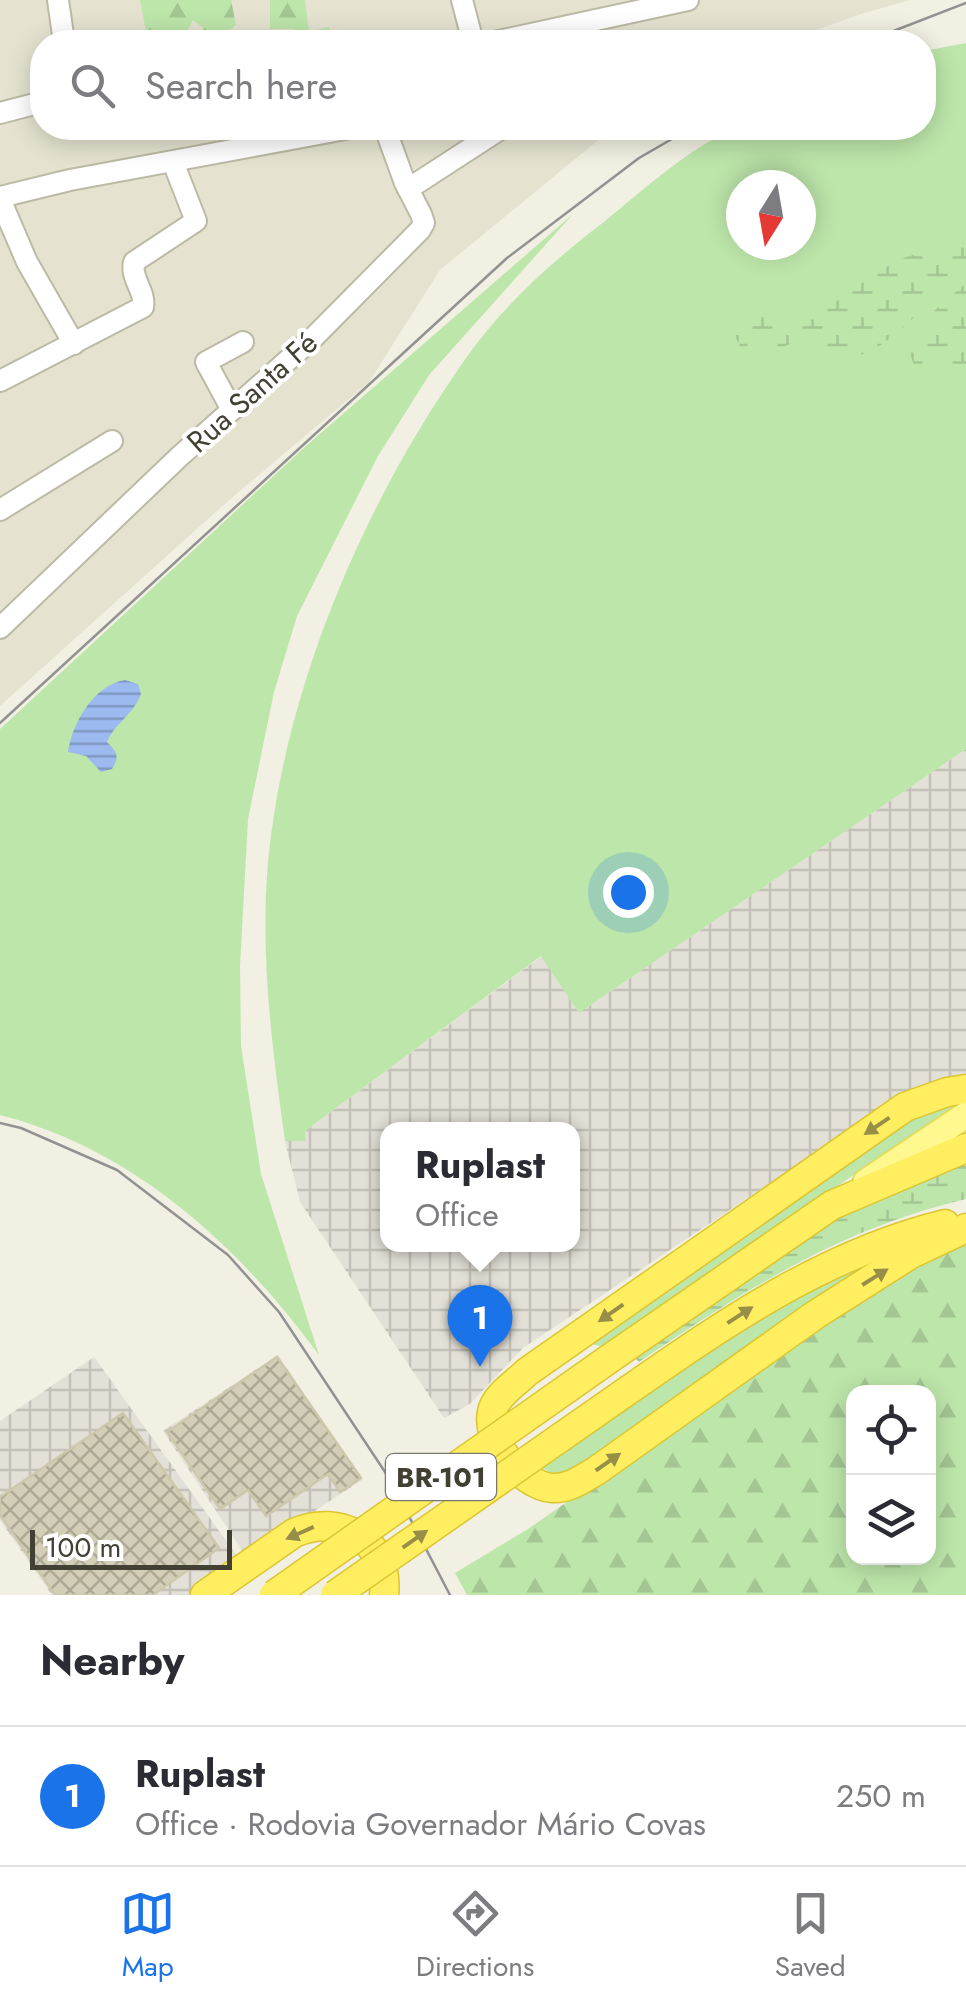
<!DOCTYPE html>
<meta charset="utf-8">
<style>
:root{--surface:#fff;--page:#f2f2f3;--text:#2b2b33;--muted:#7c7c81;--line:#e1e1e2;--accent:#1a73e8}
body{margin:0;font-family:Jost,sans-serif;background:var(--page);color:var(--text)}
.controls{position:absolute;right:30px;bottom:30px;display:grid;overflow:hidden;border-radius:20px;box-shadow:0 5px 25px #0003}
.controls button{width:90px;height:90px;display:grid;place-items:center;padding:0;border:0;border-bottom:2px solid var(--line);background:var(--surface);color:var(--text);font:50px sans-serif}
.compass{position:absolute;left:726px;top:170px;width:90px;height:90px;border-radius:50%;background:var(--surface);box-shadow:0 5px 25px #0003;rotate:191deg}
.scale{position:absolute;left:30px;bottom:25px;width:202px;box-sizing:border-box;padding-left:10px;border:5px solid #424033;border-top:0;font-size:28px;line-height:35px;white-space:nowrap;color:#424033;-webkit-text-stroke:8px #fff;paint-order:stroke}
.you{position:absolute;left:628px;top:892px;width:35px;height:35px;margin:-25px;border:8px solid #fff;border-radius:50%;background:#1a73e8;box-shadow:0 0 0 15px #1a73e833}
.badge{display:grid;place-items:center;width:65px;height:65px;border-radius:50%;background:var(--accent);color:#fff;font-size:32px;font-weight:700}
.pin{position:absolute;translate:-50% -82px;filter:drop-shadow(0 2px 5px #0008)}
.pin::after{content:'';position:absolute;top:52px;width:35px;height:30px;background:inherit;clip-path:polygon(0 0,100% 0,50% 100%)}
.popup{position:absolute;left:380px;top:1122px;width:200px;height:130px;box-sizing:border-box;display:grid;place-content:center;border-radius:20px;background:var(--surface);filter:drop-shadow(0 2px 8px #0005);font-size:32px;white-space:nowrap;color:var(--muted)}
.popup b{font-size:38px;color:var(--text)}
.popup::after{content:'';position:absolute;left:50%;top:100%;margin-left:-20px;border:20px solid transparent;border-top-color:var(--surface)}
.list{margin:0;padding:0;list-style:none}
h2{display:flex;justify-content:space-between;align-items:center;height:130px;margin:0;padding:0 40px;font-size:42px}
h2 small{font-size:32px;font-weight:400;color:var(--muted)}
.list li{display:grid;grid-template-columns:65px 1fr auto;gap:30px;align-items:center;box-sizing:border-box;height:140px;padding:0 40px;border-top:2px solid var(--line)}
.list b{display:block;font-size:38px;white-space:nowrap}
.list p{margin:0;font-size:32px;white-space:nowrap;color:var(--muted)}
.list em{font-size:32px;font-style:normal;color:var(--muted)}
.icon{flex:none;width:55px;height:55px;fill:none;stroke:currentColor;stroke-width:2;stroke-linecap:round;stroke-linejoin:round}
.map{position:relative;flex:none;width:966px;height:1595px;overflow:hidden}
.search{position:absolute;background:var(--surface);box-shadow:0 5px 25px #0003;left:30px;right:30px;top:30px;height:110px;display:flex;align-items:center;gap:25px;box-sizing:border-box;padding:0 35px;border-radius:40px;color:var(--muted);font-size:38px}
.sheet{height:270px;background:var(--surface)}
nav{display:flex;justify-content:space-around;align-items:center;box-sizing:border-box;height:140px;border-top:2px solid var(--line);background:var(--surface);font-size:28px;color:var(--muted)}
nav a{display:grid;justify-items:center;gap:5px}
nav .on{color:var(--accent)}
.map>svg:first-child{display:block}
</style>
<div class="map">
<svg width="966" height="1595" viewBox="0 0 966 1595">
<defs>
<pattern id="industrial-grid" width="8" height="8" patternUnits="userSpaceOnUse" patternTransform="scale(2.5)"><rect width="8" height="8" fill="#e3e0d7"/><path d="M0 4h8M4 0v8" fill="none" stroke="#c4c1b9"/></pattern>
<pattern id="forest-firs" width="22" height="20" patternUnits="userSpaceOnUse" patternTransform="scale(2.5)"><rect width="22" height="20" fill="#bde6aa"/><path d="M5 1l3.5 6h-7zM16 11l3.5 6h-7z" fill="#a4c693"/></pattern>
<pattern id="wetland-marsh" width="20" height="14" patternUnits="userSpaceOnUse" patternTransform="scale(2.5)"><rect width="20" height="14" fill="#bde6aa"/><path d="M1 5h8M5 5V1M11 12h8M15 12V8" fill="none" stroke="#a4c693"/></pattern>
<pattern id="water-rules" width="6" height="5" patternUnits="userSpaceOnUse" patternTransform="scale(2.5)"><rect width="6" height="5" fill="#9cbaef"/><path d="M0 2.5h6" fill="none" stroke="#8199c2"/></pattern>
<pattern id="building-cross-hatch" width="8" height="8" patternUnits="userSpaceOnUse" patternTransform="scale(2.5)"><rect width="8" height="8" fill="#d2ceb7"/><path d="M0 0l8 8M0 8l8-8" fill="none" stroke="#aca995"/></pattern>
</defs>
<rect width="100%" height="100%" fill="#f1f0e2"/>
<path fill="#e5e3d0" d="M 0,0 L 910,0 L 861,14 L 782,42 L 42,42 L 42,128 L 613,128 L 440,270 L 369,382 L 228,501 L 0,706 Z"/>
<g fill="url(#industrial-grid)" fill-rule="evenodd">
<path d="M 966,749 L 966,1079 L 892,1102 L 523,1348 L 470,1404 L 444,1418 L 300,1202 L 285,1141 L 306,1141 L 305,1131 L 542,956 L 579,1013 ZM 388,1130 L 572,1130 L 572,1244 L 388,1244 Z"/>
<path d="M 278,1355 L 362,1480 L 246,1556 L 163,1431 Z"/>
<path d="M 94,1357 L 240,1560 L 189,1595 L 52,1595 L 0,1520 L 0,1421 Z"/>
</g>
<g fill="#bde6aa" fill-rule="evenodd">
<path d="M 966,43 L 966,749 L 579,1013 L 541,956 L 305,1131 L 306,1141 L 285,1141 C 272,1047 260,957 268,862 C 285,683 369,491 474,347 C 510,299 558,257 605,221 C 641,192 692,145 735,129 C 749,124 771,128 787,128 C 833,128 878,128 924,128 L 924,51 ZM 741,185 L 801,185 L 801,245 L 741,245 Z"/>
<path d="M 573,214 L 429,375 L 378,456 L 297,616 L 274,692 L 248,819 L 240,966 L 241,1046 L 261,1174 L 319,1355 C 240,1247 134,1149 0,1115 L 0,729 L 306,446 Z"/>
<path d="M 966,1099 L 601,1346 L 594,1345 L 590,1340 L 913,1113 Z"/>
<path d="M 894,1249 L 579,1470 L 558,1476 L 538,1466 L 741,1327 L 784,1301 Z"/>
</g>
<g fill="url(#forest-firs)" fill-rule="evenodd">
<path d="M 140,0 L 231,0 L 236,25 L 216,42 L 207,42 L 202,27 L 193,20 L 181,42 L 148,42 Z"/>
<path d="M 270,0 L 305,0 L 309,32 L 329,27 L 332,41 L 293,42 L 293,29 L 270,29 Z"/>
<path d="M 966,1237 L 966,1595 L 467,1595 L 455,1573 L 528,1529 L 924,1254 ZM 854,1392 L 928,1392 L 928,1558 L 854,1558 Z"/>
</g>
<g fill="url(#wetland-marsh)">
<path d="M 966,235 L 966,275 C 932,293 887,356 851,356 C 836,356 821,346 808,338 C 779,345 775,358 742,349 L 735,337 L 740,324 L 758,315 L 774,320 L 795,315 L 806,320 L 817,319 L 849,290 L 896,261 Z"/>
<path d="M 966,283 L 966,373 L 958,382 L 949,382 C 941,366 930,366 914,365 L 909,352 L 934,311 Z"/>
<path d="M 966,1156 L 966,1199 C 837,1230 747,1289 639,1362 L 631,1354 L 802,1235 Z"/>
</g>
<path fill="url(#water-rules)" d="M 125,680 L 138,684 L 141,694 C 134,714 115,723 107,742 C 117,752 120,756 112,769 L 101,772 L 86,756 L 68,752 C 72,723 94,685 125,680 Z"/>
<g fill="url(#building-cross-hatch)" stroke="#cdc8ab" stroke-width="2.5">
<path d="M 277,1357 L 361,1478 L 340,1492 L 328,1474 L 266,1516 L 248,1490 L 220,1509 L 167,1432 Z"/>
<path d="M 123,1413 L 219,1548 L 153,1595 L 55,1595 L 0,1515 L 0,1497 Z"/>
</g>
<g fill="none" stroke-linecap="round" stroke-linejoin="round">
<g stroke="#bcbaa5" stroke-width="24">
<g id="minor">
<path d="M 58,0 L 64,42"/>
<path d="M 462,0 L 473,42"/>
<path d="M 494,42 L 688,0"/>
<path d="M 0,113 L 42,102"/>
<path d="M 408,189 L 502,128"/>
<path d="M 0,197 L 70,180 L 351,128"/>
<path d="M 0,199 L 27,262 L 74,344"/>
<path d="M 0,381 L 143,307 C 146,291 130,279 134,262 L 196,221 L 173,162"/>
<path d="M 232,410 L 206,362 L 243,342"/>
<path d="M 0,510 L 112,441"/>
<path d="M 0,628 L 180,456 L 314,337 L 420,230 L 424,223 L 421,214 L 405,183 L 385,128"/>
</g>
</g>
<g stroke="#e3da5e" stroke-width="29">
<path id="major" d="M 866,1182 L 966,1115"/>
</g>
<g stroke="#dcc530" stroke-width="31">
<g id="highway">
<path d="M 966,1089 L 947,1092 L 905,1107 L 527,1372 C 517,1382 500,1393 494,1406 C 480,1437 522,1486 552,1488 C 569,1489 582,1479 596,1471 L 815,1315 L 911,1254 L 966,1228"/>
<path d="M 609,1359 L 832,1205 L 966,1148"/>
<path d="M 630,1389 C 729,1320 827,1253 945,1224"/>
<path d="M 205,1595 L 294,1533 C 341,1512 390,1541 384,1595"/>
</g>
</g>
<use href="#minor" stroke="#fff" stroke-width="20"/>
<use href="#major" stroke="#fef88e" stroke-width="25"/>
<use href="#highway" stroke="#feee60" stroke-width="28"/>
<g stroke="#929292" stroke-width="2.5">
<path d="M 865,42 L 966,3"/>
<path d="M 0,723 L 507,258 L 639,158 L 691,128"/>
<path d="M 0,1123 L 21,1128 L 117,1170 L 228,1255 L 279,1312 L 389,1478 L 450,1595"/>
</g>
<g stroke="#dcc530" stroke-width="31" stroke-linecap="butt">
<g id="highway-bridge">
<path d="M 274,1595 L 609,1359"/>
<path d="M 335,1595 L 630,1389"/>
</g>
</g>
<use href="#highway-bridge" stroke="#feee60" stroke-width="28"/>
</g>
<defs><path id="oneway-solid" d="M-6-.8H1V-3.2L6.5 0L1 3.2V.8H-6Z" transform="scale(2.5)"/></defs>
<g fill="#978e47">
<use href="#oneway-solid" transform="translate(877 1126) rotate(146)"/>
<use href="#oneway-solid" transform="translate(875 1277) rotate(-32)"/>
<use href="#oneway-solid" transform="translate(611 1313) rotate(145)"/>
<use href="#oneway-solid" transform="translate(740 1315) rotate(-33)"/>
<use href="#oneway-solid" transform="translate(608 1462) rotate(-35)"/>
<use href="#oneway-solid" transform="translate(300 1533) rotate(156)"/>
<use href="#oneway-solid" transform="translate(415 1539) rotate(-35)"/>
</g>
<g text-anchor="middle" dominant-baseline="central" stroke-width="8" stroke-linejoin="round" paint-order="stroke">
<rect fill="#fff" stroke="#7b7970" stroke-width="2.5" x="386" y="1454" width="110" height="46" rx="8"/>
<g font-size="28" font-weight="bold" fill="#424033">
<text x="441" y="1477">BR-101</text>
</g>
<g font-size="30" fill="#424033" stroke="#fff">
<text transform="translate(252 392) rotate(-42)">Rua Santa Fé</text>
</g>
</g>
</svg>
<div class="controls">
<button><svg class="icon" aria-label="locate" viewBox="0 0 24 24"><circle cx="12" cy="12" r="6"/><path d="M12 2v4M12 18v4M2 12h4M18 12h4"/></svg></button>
<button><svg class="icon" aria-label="layers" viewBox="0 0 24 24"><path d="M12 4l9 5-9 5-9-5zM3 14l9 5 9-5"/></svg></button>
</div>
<svg class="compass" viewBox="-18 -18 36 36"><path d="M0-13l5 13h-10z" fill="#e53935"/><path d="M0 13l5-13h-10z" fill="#7c7c81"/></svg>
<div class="scale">100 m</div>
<div class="you"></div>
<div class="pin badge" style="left:480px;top:1367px">1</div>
<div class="popup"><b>Ruplast</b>Office</div>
<div class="search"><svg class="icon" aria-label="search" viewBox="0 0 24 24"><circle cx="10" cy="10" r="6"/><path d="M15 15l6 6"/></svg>Search here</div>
</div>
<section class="sheet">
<h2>Nearby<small></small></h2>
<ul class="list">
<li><span class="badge">1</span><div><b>Ruplast</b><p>Office · Rodovia Governador Mário Covas</p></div><em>250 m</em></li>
</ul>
</section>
<nav>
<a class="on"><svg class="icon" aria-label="map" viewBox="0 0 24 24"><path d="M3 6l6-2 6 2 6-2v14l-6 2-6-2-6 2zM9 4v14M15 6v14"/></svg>Map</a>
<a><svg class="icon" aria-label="directions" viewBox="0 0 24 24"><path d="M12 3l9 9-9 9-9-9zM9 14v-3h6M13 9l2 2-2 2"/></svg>Directions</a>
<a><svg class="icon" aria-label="saved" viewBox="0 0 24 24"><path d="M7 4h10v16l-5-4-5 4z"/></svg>Saved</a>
</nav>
